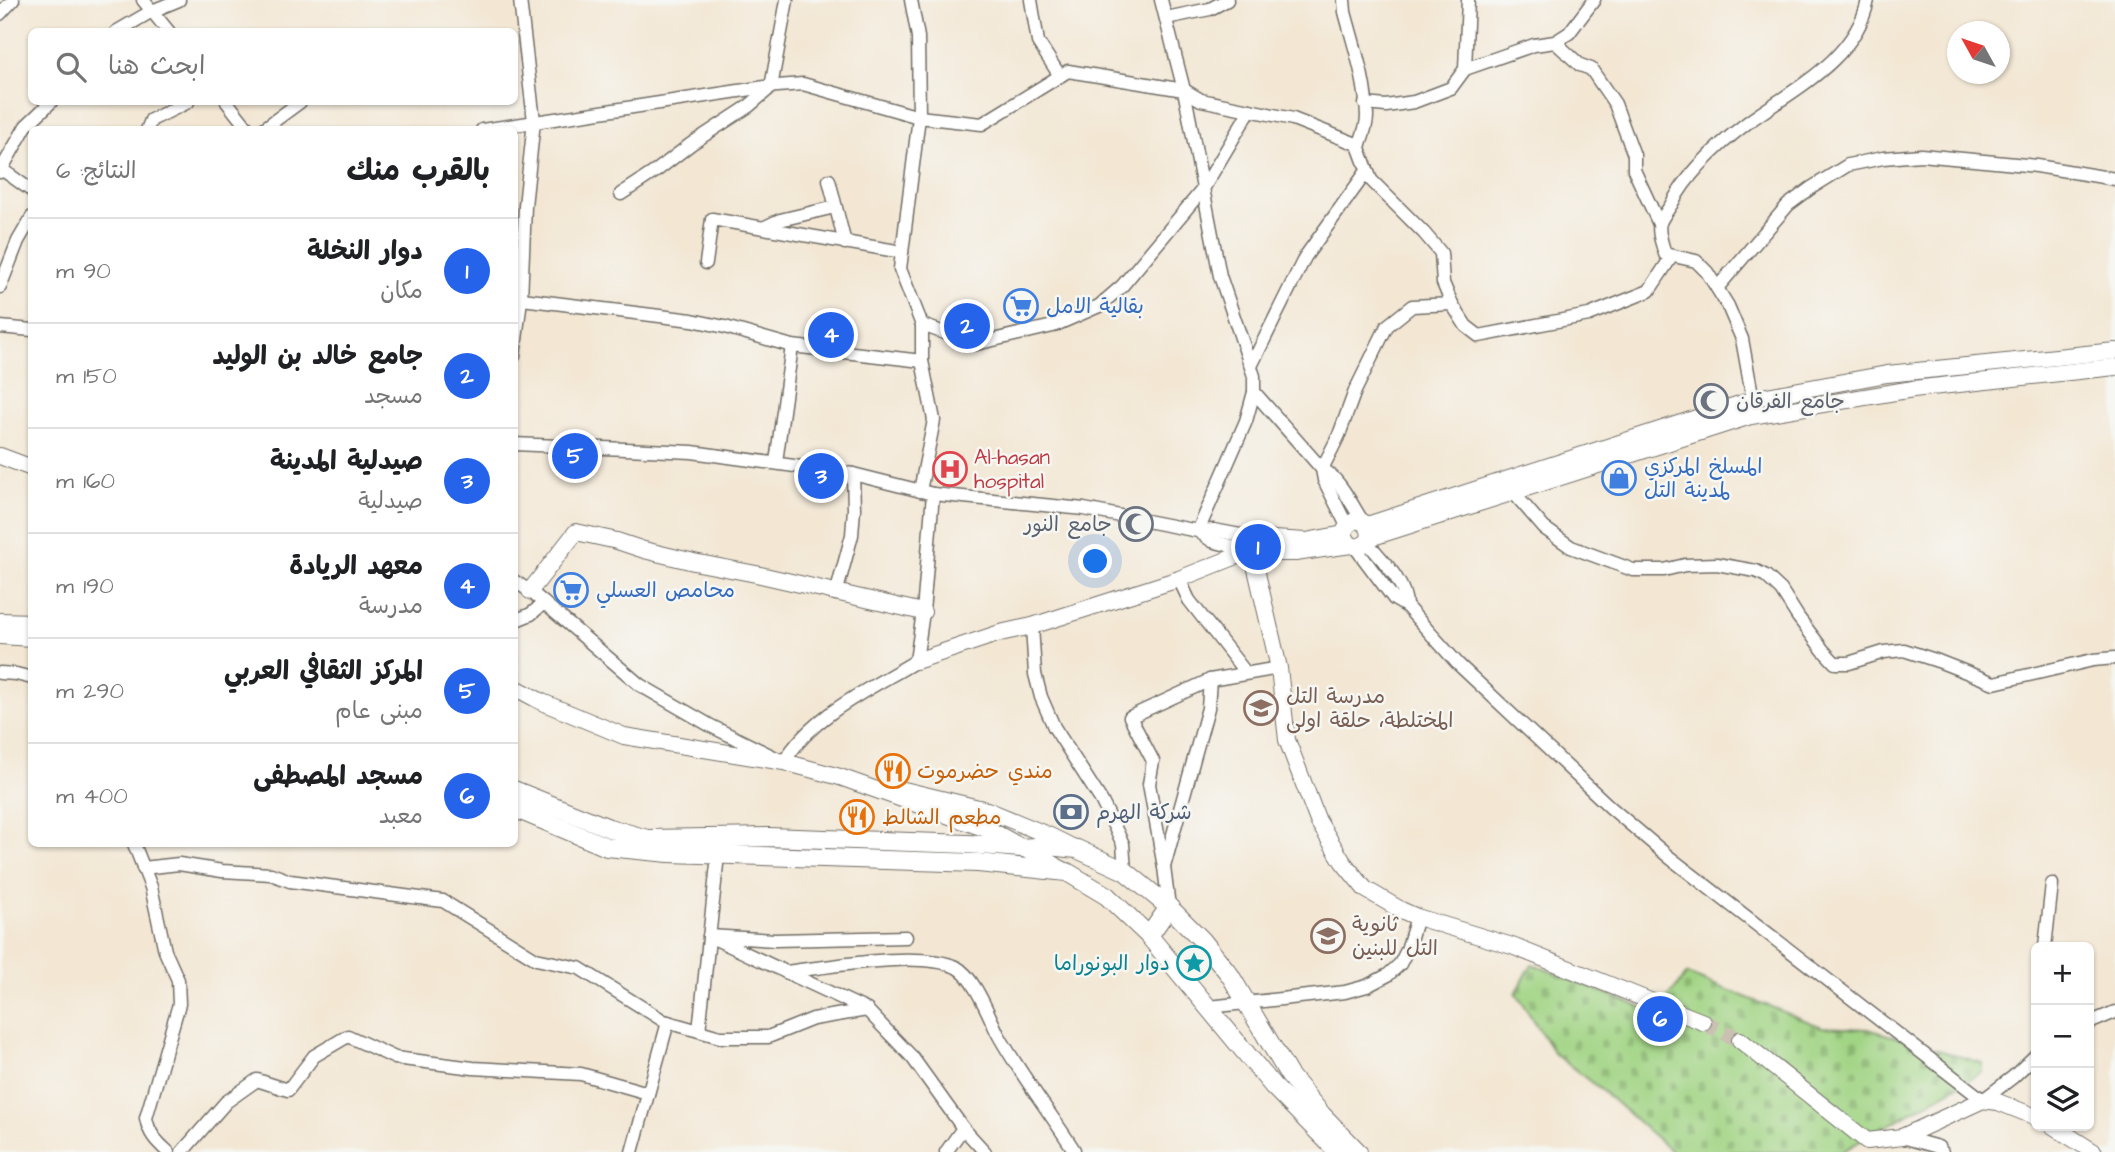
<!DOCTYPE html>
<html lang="ar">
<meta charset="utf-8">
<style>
:root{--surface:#fff;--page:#f6f6f6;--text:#202124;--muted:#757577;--line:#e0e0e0;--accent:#2563eb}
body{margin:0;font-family:"Architects Daughter","Playpen Sans Arabic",sans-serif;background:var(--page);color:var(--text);direction:rtl}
.controls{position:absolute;right:21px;bottom:21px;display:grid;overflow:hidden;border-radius:10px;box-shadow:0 2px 5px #0004}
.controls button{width:63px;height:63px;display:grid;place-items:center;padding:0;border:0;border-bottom:2px solid var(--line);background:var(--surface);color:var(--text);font:35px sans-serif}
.compass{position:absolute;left:1947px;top:21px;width:63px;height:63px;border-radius:50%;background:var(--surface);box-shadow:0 2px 5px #0004;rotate:310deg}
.you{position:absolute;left:1096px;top:562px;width:24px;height:24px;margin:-18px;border:5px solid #fff;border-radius:50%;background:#1a73e8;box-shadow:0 0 0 10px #1a73e833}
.badge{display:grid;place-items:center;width:46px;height:46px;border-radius:50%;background:var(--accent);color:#fff;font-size:23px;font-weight:700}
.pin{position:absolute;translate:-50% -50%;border:4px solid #fff;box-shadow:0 2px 7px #0006}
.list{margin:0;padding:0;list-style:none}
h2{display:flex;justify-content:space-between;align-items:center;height:91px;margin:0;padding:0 28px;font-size:30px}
h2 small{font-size:23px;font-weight:400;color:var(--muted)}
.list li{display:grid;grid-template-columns:46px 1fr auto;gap:21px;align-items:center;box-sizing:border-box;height:105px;padding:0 28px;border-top:2px solid var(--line)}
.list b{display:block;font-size:26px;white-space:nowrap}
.list p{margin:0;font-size:23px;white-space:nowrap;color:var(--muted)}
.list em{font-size:23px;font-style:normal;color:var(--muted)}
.icon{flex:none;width:38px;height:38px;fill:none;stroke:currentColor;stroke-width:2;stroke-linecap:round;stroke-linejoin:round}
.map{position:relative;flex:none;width:2115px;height:1152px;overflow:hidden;direction:ltr}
.search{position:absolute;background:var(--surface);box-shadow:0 2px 5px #0004;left:28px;top:28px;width:490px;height:77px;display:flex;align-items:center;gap:18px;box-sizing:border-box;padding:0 24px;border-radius:10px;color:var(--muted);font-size:26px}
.panel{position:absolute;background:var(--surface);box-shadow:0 2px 5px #0004;left:28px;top:126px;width:490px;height:721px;border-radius:10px;direction:rtl}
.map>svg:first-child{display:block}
</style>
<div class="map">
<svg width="2115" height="1152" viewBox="0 0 2115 1152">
<defs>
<pattern id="cemetery-stones" width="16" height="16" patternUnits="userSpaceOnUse" patternTransform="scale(1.75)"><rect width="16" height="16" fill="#a1d484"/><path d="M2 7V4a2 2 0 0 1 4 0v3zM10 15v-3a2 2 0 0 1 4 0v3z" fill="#8bb672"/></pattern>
</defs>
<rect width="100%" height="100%" fill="#f6f6f2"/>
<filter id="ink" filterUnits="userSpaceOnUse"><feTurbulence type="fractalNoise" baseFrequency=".0143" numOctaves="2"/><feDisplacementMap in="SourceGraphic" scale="14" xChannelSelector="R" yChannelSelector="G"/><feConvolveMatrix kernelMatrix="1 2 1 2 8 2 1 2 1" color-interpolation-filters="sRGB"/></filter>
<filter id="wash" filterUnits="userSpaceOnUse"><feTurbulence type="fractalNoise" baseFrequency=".00686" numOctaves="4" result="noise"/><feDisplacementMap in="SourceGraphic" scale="28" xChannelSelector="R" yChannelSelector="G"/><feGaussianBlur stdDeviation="1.57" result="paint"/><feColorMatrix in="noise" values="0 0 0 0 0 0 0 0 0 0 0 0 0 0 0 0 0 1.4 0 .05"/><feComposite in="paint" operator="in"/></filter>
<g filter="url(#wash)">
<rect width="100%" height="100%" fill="#f3e7d4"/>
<path fill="url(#cemetery-stones)" stroke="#668058" stroke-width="2" d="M 1532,964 L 1655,1013 L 1687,974 L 1822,1027 L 1868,1029 L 1982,1063 L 1982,1072 L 1841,1152 L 1672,1152 L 1611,1098 L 1554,1053 L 1516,993 Z"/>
</g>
<g filter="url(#ink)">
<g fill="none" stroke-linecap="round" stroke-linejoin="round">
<path stroke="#cbc1b2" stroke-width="16" stroke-dasharray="16 8" stroke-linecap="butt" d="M 1703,1022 L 1740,1040"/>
<g stroke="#716d66" stroke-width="15">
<g id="street">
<path d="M 143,0 L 169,32"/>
<path d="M 911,0 L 918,37 L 919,117 L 900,269 L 922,325 L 922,361 L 934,420 L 920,491"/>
<path d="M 1031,0 L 1038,42 L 1060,76"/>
<path d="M 1161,0 L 1184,90 L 1220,276 L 1254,376 L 1254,392 L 1246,421 L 1198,531"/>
<path d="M 1344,0 L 1345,12 C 1354,46 1366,80 1367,116 C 1367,129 1361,137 1359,148 L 1371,180 L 1424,233 L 1441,253 L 1443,283 L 1452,304 L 1466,326 L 1479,336 L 1589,315 L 1649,291 L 1672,256"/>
<path d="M 0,14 L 13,0"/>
<path d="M 1166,18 L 1210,9 L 1227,0"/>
<path d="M 116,32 L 152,11 L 179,0"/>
<path d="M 1555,42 L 1580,65 L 1591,69 L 1615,104 L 1634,155 L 1634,170 L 1659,224"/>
<path d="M 1465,69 L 1534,45 L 1555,42 L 1569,33 L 1594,0"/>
<path d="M 227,102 L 249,130"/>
<path d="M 1365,104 L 1386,106 L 1414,102 L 1451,88 L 1465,69 L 1468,0"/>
<path d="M 147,130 L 151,120 L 188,102"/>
<path d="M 262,130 L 300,102"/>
<path d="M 482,130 L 765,87 L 803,84 L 919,117 L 982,124 L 1068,71 L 1184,90 L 1201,100 L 1293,119 L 1359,145"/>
<path d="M 0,168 L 32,191"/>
<path d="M 0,172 L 26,126 L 51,102"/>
<path d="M 829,180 L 845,243"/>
<path d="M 621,194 L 656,171 L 691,144 L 749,106 L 771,87 L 787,0"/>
<path d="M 765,227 L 780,220 L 835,207"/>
<path d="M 706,263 L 712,219 L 902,252"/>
<path d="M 0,287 L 18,241 L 32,217"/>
<path d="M 1717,288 L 1788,205 L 1811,188 L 1848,165 L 1883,158 L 1921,155 L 2037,166 L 2115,179"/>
<path d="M 514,298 L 692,320 L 725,327 L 792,346 L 922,361"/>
<path d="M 922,325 L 976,344 L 1053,326 L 1099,306 L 1122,286 L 1203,189 L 1250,110"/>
<path d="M 0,327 L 32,330"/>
<path d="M 514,356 L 521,299 L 525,206 L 534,121 L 520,0"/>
<path d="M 1252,364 L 1305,257 L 1367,171"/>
<path d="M 1254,392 L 1322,469 C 1339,477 1353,507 1363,522"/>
<path d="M 1753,400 L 1742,339 L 1728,306 L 1707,272 L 1696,261 L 1665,254 C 1663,246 1657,232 1660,223 C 1662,217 1668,210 1671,205 C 1688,172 1718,145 1747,123 C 1792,90 1856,60 1868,0"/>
<path d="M 514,444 L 692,452 L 853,474 L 933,494 L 1084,509 L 1198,531 L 1214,530 L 1251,537"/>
<path d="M 776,462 L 792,346"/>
<path d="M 1513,492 L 1544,528 L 1571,547 L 1633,570 L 1664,570 L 1685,565 L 1717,564 L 1756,571 L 1766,576 L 1781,590 L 1798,617 L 1823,650 L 1835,663 L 1849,663 L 1884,652 L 1904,650 L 1938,661 L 1994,683 L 2093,660 L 2115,658"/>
<path d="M 1347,526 L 1324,480 L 1322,469 L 1339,435 L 1355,391 L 1387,326 L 1412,306 L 1452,304"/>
<path d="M 1198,531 L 1212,541 L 1246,550"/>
<path d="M 1367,542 C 1382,560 1406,582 1406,606"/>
<path d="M 1355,547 L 1394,599 L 1406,606 L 1458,664 L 1610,807 L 1669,857 L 1983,1100 L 2013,1077 L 2036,1055"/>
<path d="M 1179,579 L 1189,600 L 1246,673"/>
<path d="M 514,581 L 530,591 L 640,685 L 711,726 L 784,762 C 813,714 870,689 916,661 L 923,612 L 933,494"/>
<path d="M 836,594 L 852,535 L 854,509 L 853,474"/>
<path d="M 514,621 L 531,614 L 544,603"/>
<path d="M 1032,626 L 1035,674 L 1041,697 L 1054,727 L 1101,800 L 1123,844 L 1125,871"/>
<path d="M 0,673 L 16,674 L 32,678"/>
<path d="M 134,844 L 151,887 L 165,951 L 178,980 L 179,1004 L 146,1118 C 149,1134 156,1141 168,1152"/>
<path d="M 1164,867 L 1149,784 L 1153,761 L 1130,717 L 1210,680 L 1279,668"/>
<path d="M 143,868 L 179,864 L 222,871 L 271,874 L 290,881 L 443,901 L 536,959 L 579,968 L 664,1021 L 720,1037 L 768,1037 L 813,1019 L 867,1010 L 912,1057 L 963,1128 L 985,1152"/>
<path d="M 1169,907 L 1164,867 L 1208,708 L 1210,680"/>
<path d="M 2045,947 L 2052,884"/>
<path d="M 786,972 C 828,967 919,950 956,967 C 974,976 989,1016 998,1034 C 1020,1074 1049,1111 1074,1150"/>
<path d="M 1209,1007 L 1345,992 L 1367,986 L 1388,975 L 1400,964 L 1407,950 L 1417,917"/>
<path d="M 867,1010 L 709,936 L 775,940 L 906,937"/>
<path d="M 2089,1023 L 2115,1012"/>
<path d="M 699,1031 L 718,855"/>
<path d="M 1902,1137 L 1938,1147 L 1942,1152"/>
<path d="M 182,1152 L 226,1102 L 257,1080 L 288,1090 L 314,1056 L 348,1036 L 395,1058 L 473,1068 L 581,1074 L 648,1093"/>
<path d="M 632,1152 L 668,1022"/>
<path d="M 946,1152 L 963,1128"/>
</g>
</g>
<g stroke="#716d66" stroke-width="18">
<g id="secondary">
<path d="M 0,456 L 32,468"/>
<path d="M 1367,525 L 1761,397 L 1887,374 L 2115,351"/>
<path d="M 1258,538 L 1306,541 L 1344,534"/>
<path d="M 1370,538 L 1369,529 L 1363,522 C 1355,519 1349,522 1345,530 C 1344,547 1360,552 1370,538 L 1751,416 L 1913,389 L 2115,367"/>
<path d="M 1261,553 L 1295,553 L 1351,545"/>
<path d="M 1253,556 L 1279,668 L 1287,740 L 1318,821 L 1343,862 L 1365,889 L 1401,910 L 1417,917 L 1512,946 L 1703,1022"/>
<path d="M 530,591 L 576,532 L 617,541 L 644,550 L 694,562 L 756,574 L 923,612"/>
<path d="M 916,661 L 1000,633 L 1032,626 L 1179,579 L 1247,552"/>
<path d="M 514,687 L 542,702 L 624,736 L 784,762 L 840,777 L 992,831 L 1065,871"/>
<path d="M 904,790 L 987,810 L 1050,836 L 1074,848"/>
<path d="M 1740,1040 L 1867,1141 L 1902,1137 L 1983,1100 L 1998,1102 L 2036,1117"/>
<path d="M 2053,1126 L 2094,1152"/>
</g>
</g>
<g stroke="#716d66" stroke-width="20">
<g id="primary">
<path d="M 0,622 L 32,623"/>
<path d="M 0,635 L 32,637"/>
<path d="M 514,790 L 609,828 L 647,839 L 768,837 L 968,844 L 1021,848 L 1048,846 L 1077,849 L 1125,871 L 1169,907 L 1202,940 L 1230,975 L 1289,1075 L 1322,1115 L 1358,1152"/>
<path d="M 514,808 L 607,847 L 669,853 L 978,863 L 1067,872 L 1107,896 L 1149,936 L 1273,1086 L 1338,1152"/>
<path d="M 1149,936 L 1169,907"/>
</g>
</g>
<use href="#street" stroke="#fff" stroke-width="12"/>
<use href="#secondary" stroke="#fff" stroke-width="16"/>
<use href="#primary" stroke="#fff" stroke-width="18"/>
</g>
</g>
<defs>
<g id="supermarket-ring" transform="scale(1.75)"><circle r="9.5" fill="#f6f6f2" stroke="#3f7fe0" stroke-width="1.5"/><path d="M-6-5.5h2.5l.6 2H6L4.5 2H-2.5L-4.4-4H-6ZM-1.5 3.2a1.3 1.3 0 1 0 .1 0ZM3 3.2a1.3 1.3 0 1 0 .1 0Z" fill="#3f7fe0"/></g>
<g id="mosque-ring" transform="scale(1.75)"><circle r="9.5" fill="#f6f6f2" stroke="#6b7280" stroke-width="1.5"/><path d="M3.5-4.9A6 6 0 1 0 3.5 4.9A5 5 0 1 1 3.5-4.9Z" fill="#6b7280"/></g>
<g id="hospital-ring" transform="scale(1.75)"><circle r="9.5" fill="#f6f6f2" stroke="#e0444e" stroke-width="1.5"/><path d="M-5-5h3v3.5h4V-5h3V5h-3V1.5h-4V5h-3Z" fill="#e0444e"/></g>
<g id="shop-ring" transform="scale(1.75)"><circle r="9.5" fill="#f6f6f2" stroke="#3f7fe0" stroke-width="1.5"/><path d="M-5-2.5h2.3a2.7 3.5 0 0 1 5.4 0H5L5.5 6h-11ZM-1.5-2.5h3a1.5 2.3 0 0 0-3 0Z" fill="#3f7fe0"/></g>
<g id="school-ring" transform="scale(1.75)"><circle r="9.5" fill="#f6f6f2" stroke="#8d6e63" stroke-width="1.5"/><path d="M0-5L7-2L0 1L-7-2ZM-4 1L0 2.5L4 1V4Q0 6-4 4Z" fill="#8d6e63"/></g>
<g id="restaurant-ring" transform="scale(1.75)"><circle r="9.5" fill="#f6f6f2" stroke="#e8710a" stroke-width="1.5"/><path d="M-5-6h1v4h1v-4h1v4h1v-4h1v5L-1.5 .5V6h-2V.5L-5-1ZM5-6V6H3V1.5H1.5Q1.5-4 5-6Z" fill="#e8710a"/></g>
<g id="bank-ring" transform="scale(1.75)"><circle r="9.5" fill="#f6f6f2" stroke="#5c6f8a" stroke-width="1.5"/><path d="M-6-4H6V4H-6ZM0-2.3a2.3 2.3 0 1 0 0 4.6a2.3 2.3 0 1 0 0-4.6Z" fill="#5c6f8a"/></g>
<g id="sight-ring" transform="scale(1.75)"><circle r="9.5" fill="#f6f6f2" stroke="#0f9aa8" stroke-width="1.5"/><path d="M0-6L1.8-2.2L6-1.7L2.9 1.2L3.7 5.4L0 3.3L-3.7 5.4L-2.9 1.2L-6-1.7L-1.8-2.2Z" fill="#0f9aa8"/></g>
</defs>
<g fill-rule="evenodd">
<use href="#supermarket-ring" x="1021" y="306"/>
<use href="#mosque-ring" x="1711" y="401"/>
<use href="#hospital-ring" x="950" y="469"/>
<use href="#shop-ring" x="1619" y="478"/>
<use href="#mosque-ring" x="1136" y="524"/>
<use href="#supermarket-ring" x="571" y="590"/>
<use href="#school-ring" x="1261" y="708"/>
<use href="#restaurant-ring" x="893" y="771"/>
<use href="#bank-ring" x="1071" y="812"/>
<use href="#restaurant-ring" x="857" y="817"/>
<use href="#school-ring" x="1328" y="936"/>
<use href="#sight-ring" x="1194" y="963"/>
</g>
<g text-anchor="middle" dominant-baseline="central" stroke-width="5" stroke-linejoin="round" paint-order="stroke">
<g font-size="21" fill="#366cbe" stroke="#f6f6f2" text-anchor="start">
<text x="1046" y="306">بقالية الامل</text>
<text x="1644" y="466">المسلخ المركزي<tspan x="1644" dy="24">لمدينة التل</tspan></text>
<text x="596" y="590">محامص العسلي</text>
</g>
<g font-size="21" fill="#5b616d" stroke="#f6f6f2" text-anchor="start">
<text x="1736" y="401">جامع الفرقان</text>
<text x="1112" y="524" text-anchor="end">جامع النور</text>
</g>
<g font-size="21" fill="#be3a42" stroke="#f6f6f2" text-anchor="start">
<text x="974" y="457">Al-hasan<tspan x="974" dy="24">hospital</tspan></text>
</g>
<g font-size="21" fill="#785e54" stroke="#f6f6f2" text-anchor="start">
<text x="1286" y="696">مدرسة التل<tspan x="1286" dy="24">المختلطة، حلقة اولى</tspan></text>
<text x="1352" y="924">ثانوية<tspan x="1352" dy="24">التل للبنين</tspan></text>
</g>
<g font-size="21" fill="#c56008" stroke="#f6f6f2" text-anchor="start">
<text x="917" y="771">مندي حضرموت</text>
<text x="882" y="817">مطعم الشالط</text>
</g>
<g font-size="21" fill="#4e5e75" stroke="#f6f6f2" text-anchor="start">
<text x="1096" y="812">شركة الهرم</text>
</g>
<g font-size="21" fill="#0d838f" stroke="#f6f6f2" text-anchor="end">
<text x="1170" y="963">دوار البونوراما</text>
</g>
</g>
</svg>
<div class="controls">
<button>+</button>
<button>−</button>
<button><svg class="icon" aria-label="layers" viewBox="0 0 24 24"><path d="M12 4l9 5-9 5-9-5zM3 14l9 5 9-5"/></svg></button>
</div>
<svg class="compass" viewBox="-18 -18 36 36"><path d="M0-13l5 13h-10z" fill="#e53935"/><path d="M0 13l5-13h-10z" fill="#757577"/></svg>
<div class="you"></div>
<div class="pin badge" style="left:1258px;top:547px">1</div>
<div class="pin badge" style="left:967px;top:326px">2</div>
<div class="pin badge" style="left:821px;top:476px">3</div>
<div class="pin badge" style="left:831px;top:335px">4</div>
<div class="pin badge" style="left:575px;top:456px">5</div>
<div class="pin badge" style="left:1660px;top:1019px">6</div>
<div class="search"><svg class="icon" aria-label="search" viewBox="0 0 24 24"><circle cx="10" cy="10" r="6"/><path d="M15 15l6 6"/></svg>ابحث هنا</div>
<section class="panel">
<h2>بالقرب منك<small>النتائج: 6</small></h2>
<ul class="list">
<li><span class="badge">1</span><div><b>دوار النخلة</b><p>مكان</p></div><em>90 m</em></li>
<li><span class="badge">2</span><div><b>جامع خالد بن الوليد</b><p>مسجد</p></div><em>150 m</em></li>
<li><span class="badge">3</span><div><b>صيدلية المدينة</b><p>صيدلية</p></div><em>160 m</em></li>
<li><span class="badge">4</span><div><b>معهد الريادة</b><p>مدرسة</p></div><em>190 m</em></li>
<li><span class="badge">5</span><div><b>المركز الثقافي العربي</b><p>مبنى عام</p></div><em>290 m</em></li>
<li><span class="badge">6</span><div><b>مسجد المصطفى</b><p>معبد</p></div><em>400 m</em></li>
</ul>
</section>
</div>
